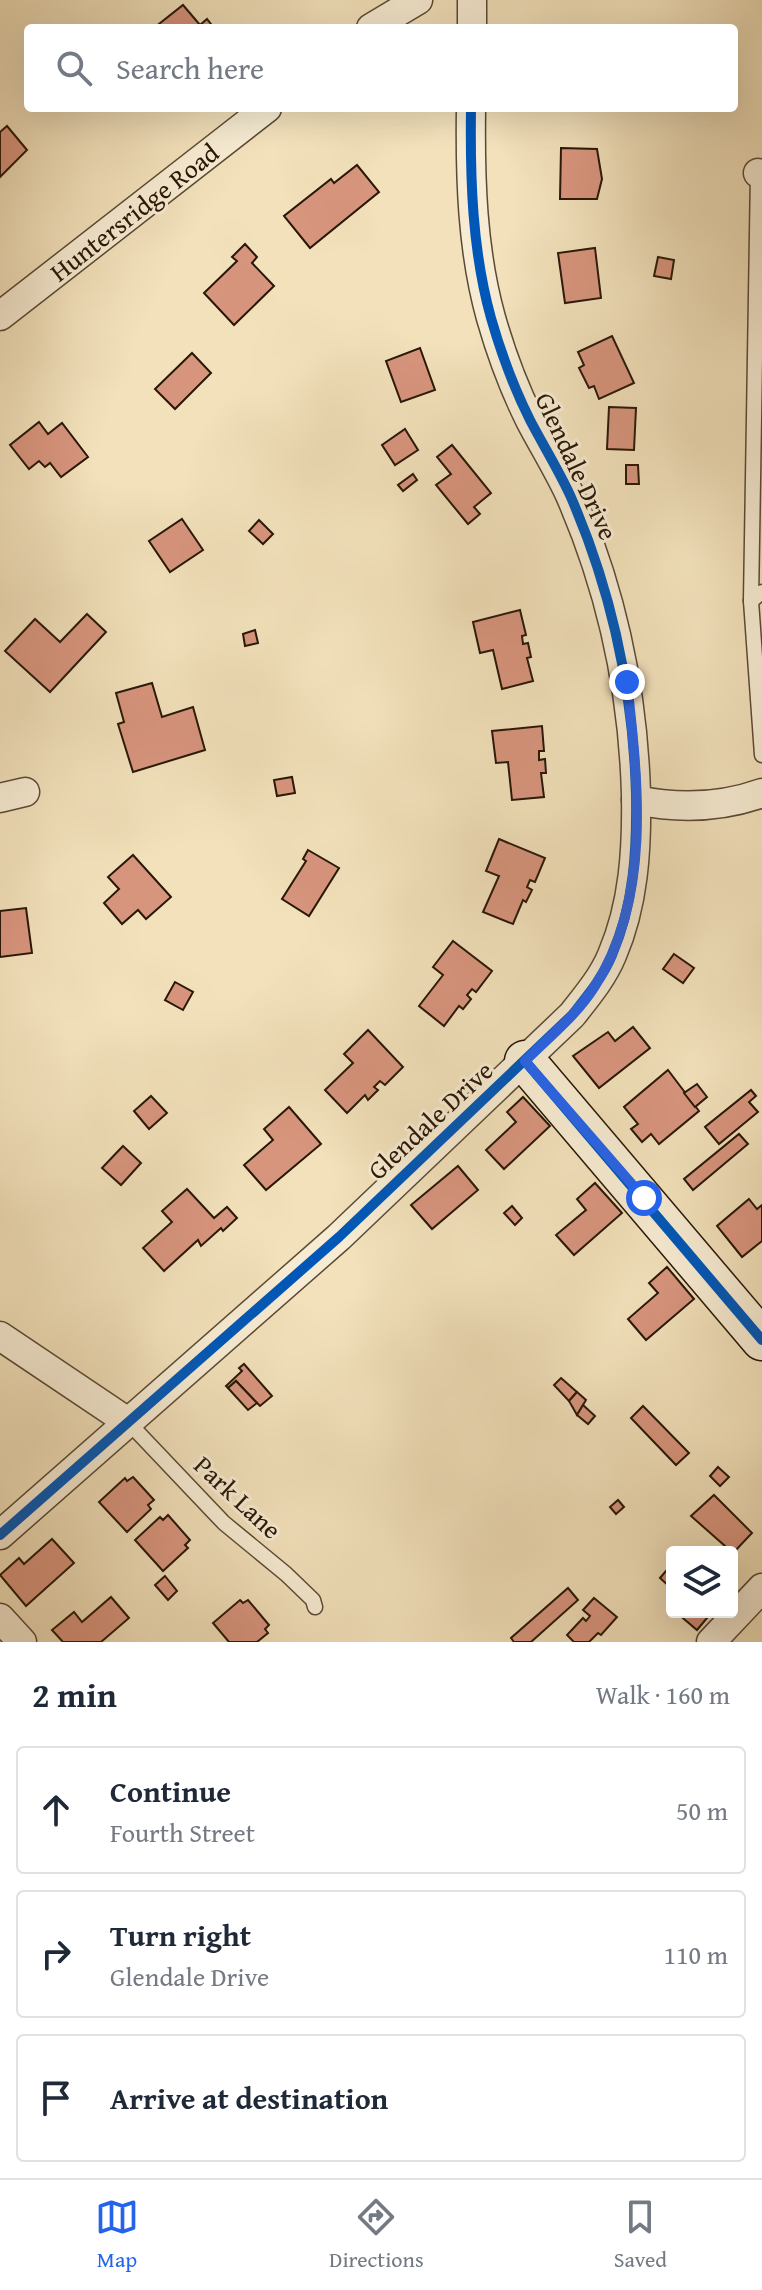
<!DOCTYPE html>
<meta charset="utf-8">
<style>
:root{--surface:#fff;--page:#f2f2f3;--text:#1f2937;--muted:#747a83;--line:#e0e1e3;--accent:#2563eb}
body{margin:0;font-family:"Gentium Book Plus",serif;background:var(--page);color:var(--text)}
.controls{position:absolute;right:24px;bottom:24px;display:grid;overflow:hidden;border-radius:8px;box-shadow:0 8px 32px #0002}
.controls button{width:72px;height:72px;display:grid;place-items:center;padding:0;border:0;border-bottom:2px solid var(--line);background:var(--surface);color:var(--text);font:40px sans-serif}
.stop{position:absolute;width:24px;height:24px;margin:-18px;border:6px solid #2563eb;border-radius:50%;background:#fff}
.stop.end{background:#2563eb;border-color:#fff;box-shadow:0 2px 8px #0008}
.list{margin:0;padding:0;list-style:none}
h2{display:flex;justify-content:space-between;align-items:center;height:104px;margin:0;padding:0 32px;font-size:34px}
h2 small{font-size:26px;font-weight:400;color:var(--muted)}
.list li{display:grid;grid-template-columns:52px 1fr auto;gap:24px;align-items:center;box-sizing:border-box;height:128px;margin:0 16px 16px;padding:0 16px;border:2px solid var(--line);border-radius:8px}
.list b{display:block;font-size:30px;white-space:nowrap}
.list p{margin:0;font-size:26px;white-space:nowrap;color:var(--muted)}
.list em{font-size:26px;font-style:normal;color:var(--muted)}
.icon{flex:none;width:44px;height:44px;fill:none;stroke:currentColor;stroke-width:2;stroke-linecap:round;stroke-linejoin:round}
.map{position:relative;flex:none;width:762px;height:1642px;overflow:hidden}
.search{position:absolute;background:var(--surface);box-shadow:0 8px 32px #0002;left:24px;right:24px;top:24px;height:88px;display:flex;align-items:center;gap:20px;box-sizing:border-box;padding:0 28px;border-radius:8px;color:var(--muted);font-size:30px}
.sheet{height:536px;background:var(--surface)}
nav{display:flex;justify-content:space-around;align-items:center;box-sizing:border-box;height:112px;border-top:2px solid var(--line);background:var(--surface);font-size:22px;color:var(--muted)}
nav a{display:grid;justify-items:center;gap:4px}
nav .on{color:var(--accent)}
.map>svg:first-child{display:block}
</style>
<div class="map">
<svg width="762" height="1642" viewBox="0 0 762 1642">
<rect width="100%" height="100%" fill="#f2e1bb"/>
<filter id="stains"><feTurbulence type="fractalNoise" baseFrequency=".0025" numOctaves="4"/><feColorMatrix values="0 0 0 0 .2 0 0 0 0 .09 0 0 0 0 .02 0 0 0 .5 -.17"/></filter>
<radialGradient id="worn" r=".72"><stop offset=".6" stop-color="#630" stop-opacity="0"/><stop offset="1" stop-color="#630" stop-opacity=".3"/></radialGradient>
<g fill="#d8957e" stroke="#281707" stroke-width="2">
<path d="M 183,5 L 200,25 L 207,19 L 214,28 L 162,28 L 159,24 Z"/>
<path d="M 7,126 L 27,150 L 0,177 L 0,132 Z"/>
<path d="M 561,148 L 597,149 L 602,179 L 597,199 L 560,199 Z"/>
<path d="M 357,165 L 379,192 L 310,248 L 284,216 L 331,179 L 334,183 Z"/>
<path d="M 245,244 L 257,257 L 252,263 L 274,286 L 234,325 L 204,293 L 237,261 L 232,257 Z"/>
<path d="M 595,248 L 601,298 L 565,303 L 558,253 Z"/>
<path d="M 658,257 L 674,260 L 671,279 L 654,276 Z"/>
<path d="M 612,336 L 634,383 L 599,399 L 594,386 L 589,388 L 579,368 L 584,365 L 578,352 Z"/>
<path d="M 420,348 L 435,390 L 401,402 L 386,361 Z"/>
<path d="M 192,353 L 211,373 L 175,409 L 155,389 Z"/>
<path d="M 609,407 L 636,408 L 634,450 L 607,449 Z"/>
<path d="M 39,422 L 48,434 L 62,423 L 88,457 L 61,477 L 50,463 L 45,467 L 39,461 L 29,469 L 10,445 Z"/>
<path d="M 405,429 L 418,450 L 395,465 L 382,445 Z"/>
<path d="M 452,445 L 491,493 L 474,507 L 480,514 L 468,524 L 436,485 L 451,474 L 437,457 Z"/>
<path d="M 626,465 L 638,465 L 639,484 L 626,484 Z"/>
<path d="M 413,474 L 417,480 L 403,491 L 398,485 Z"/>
<path d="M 182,519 L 203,550 L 170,572 L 149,541 Z"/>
<path d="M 259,520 L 273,534 L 263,544 L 249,531 Z"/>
<path d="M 520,610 L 526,635 L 522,636 L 523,644 L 528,643 L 531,657 L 527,658 L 533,681 L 502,689 L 493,650 L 480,653 L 473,622 Z"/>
<path d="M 87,614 L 106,632 L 50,692 L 5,651 L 35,619 L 60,642 Z"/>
<path d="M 255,630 L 258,643 L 245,646 L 243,634 Z"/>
<path d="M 152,683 L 162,717 L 193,707 L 205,750 L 133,772 L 118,724 L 124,722 L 116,693 Z"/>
<path d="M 542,726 L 544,751 L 539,751 L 539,760 L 545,759 L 546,773 L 541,773 L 544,797 L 512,800 L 508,762 L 496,763 L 492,731 Z"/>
<path d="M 292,777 L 295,793 L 277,796 L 274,780 Z"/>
<path d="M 499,839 L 545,858 L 535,882 L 530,880 L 527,887 L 532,890 L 526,902 L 523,900 L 513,924 L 483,912 L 499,876 L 486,871 Z"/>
<path d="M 308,850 L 339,868 L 309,916 L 282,899 L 306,861 L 303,859 Z"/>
<path d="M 133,855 L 171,897 L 146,919 L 138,910 L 122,924 L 104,903 L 119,889 L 108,877 Z"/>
<path d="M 26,908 L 32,953 L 0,957 L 0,911 Z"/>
<path d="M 453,941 L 492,971 L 476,992 L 472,989 L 467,995 L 471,999 L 463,1009 L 459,1006 L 444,1026 L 419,1006 L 443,975 L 433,967 Z"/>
<path d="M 674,954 L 694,968 L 683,983 L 663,969 Z"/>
<path d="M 175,982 L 193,992 L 183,1010 L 165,1000 Z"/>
<path d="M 633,1027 L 650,1048 L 599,1088 L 573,1056 L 608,1032 L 615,1041 Z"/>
<path d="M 368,1030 L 403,1067 L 385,1085 L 380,1081 L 374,1087 L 378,1090 L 368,1100 L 365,1095 L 347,1113 L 325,1090 L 353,1063 L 344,1054 Z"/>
<path d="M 668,1070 L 699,1111 L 659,1144 L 651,1134 L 642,1142 L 631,1129 L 638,1124 L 624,1107 Z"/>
<path d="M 697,1084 L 707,1097 L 695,1107 L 684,1093 Z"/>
<path d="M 751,1090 L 756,1096 L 749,1102 L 758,1112 L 719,1144 L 705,1127 Z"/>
<path d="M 151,1096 L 167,1113 L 149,1129 L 134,1111 Z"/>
<path d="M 523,1097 L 550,1126 L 504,1169 L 486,1150 L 516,1122 L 507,1112 Z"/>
<path d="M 289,1107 L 321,1144 L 266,1190 L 244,1165 L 273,1140 L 264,1129 Z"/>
<path d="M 739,1134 L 748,1144 L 693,1190 L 684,1179 Z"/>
<path d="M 123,1146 L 141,1163 L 121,1185 L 102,1168 Z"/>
<path d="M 458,1166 L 478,1190 L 432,1229 L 411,1205 Z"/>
<path d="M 595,1183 L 622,1213 L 574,1255 L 556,1235 L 586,1210 L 577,1199 Z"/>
<path d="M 187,1189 L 214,1218 L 227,1207 L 237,1218 L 223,1231 L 221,1228 L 201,1246 L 198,1240 L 164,1271 L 143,1248 L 172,1222 L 162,1211 Z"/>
<path d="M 749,1199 L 757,1209 L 762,1205 L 762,1241 L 742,1257 L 717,1226 Z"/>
<path d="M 512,1206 L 522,1218 L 515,1225 L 504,1213 Z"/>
<path d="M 667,1267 L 694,1299 L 646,1340 L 628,1319 L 658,1293 L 649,1283 Z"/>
<path d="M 244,1364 L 272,1396 L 260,1406 L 236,1381 L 228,1388 L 226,1386 L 242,1371 L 239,1368 Z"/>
<path d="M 561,1378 L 577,1392 L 569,1401 L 554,1385 Z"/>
<path d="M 236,1381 L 257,1403 L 248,1410 L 228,1388 Z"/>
<path d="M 577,1392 L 586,1400 L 577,1415 L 569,1401 Z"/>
<path d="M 583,1405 L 595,1416 L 588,1424 L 577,1415 Z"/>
<path d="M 643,1406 L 689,1453 L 676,1465 L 631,1418 Z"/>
<path d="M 718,1467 L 729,1477 L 720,1486 L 710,1476 Z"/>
<path d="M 133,1477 L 154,1500 L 148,1505 L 151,1509 L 127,1532 L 99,1502 L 125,1478 L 127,1481 Z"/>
<path d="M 714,1495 L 752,1533 L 733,1553 L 691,1516 Z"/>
<path d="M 618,1500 L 624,1507 L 616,1514 L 610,1507 Z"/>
<path d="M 168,1515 L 190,1540 L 185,1545 L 188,1548 L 163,1571 L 135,1540 L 160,1517 L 163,1520 Z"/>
<path d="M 52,1539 L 74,1563 L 26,1606 L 0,1575 L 19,1558 L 24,1564 Z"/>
<path d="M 672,1564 L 672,1589 L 660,1578 Z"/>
<path d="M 165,1576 L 177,1591 L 168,1600 L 155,1585 Z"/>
<path d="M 568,1588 L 578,1600 L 531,1642 L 514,1642 L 511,1638 Z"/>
<path d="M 111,1597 L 129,1618 L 101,1642 L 63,1642 L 52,1630 L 74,1612 L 82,1622 Z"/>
<path d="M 594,1598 L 617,1617 L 601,1635 L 598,1633 L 589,1642 L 574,1642 L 567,1635 L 583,1618 L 586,1621 L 590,1616 L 583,1610 Z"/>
<path d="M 240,1600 L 243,1603 L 248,1600 L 269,1625 L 265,1629 L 268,1633 L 257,1642 L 229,1642 L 213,1623 Z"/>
<path d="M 680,1612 L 712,1612 L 697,1630 L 678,1614 Z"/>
</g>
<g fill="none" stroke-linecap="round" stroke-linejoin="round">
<g stroke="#5a4a34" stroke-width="17">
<g id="lane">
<path d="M 762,592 L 751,601 L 762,755"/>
<path d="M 751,601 L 758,173"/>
<path d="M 128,1422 L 224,1523 L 286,1574 L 313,1600 L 315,1607"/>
</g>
</g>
<g stroke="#5a4a34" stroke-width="31">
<g id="street">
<path d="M 371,28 L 418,0"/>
<path d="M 472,28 L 472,0"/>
<path d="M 758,173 L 762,174"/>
<path d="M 0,316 L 267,108"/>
<path d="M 0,798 L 25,792"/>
<path d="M 636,800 C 679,809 720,808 762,793"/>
<path d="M 0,1336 L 128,1422"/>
<path d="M 0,1535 L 339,1237 L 572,1015 C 587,996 603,977 612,955 C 634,904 637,849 636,794 C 633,689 612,591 570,495 C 558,469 543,445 530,420 C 514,388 501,353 491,318 C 472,250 470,178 471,108"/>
<path d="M 0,1618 L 22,1642"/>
<path d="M 711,1642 L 762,1588"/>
</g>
</g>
<g stroke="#281707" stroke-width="43">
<path id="secondary" d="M 525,1061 L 762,1340"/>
</g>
<use href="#lane" stroke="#f7ecd3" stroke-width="14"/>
<use href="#street" stroke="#f7ecd3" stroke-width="28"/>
<use href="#secondary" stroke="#f7ecd3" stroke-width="40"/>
<g stroke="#f7ecd3" stroke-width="15">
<g id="cycleway">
<path d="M 525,1061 L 762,1340"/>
<path d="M 0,1535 L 339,1237 L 572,1015 C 587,996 603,977 612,955 C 634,904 637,849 636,794 C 633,689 612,591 570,495 C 558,469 543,445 530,420 C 514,388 501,353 491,318 C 472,250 470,178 471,108"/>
</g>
</g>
<use href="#cycleway" stroke="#0057b8" stroke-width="10"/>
</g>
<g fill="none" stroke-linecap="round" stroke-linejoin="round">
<path stroke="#2563eb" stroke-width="10" d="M 627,682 C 638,781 652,897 595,986 C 577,1015 549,1037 525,1061 L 644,1198"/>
</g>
<g text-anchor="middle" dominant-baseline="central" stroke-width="6" stroke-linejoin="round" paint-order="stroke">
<g font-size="26" fill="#281707" stroke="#f7ecd3">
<text transform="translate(134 212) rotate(-38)">Huntersridge Road</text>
<text transform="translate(577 466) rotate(65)">Glendale Drive</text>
<text transform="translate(430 1120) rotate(-43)">Glendale Drive</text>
<text transform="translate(238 1497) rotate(43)">Park Lane</text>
</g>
</g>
<rect width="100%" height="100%" filter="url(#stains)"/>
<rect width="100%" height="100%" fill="url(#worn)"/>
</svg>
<div class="controls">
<button><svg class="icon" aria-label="layers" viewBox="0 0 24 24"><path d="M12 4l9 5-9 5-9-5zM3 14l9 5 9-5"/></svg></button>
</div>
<div class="stop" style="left:644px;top:1198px"></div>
<div class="stop end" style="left:627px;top:682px"></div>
<div class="search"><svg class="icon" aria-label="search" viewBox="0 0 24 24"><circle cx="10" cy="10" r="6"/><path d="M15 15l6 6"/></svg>Search here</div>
</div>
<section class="sheet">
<h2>2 min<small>Walk · 160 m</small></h2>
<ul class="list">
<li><svg class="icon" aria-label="ahead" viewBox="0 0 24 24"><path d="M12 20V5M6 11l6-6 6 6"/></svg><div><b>Continue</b><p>Fourth Street</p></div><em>50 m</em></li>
<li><svg class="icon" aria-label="right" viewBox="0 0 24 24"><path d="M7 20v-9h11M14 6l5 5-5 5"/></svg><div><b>Turn right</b><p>Glendale Drive</p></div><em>110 m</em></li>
<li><svg class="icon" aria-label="arrive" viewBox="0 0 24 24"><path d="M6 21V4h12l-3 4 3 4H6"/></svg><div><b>Arrive at destination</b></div></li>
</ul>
</section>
<nav>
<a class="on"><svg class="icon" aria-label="map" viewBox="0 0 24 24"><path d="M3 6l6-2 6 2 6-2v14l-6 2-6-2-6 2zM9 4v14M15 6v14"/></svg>Map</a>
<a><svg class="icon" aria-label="directions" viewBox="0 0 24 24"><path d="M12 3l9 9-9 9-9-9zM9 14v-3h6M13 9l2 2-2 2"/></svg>Directions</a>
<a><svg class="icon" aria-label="saved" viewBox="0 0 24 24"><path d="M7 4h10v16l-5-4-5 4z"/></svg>Saved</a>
</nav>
